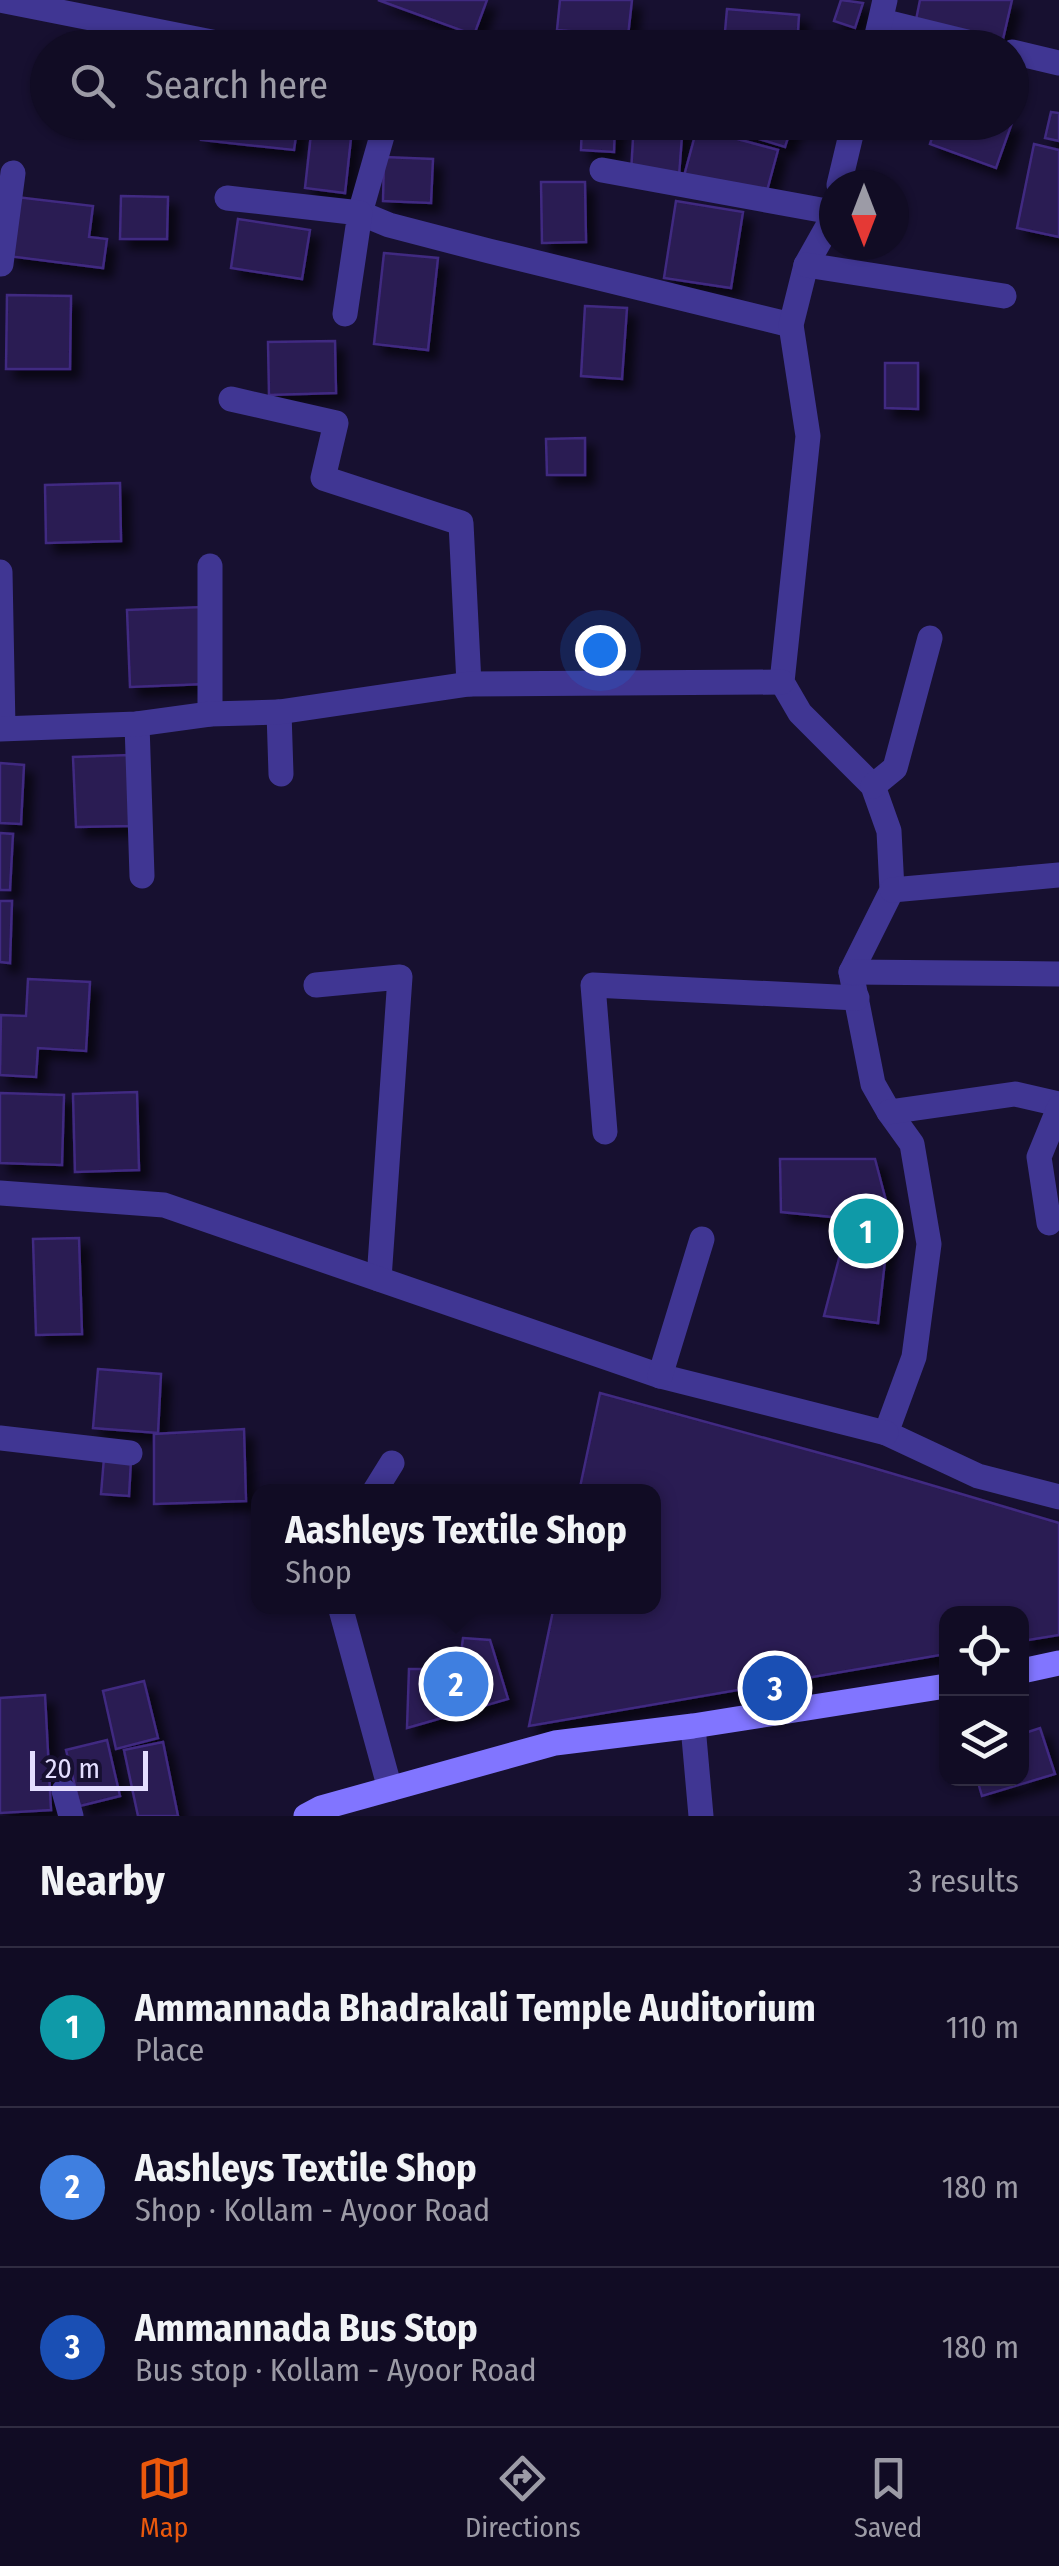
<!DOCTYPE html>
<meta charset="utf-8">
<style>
:root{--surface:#110c24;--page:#1e1a31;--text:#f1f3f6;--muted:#9c9ba6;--line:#302c41;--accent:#ea580c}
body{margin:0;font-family:"Fira Sans Condensed",sans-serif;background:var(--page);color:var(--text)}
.controls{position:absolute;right:30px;bottom:30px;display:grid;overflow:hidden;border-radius:20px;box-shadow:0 2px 8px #0004}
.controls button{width:90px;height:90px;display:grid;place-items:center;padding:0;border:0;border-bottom:2px solid var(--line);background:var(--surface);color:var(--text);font:50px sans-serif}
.compass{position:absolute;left:819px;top:170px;width:90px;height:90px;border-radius:50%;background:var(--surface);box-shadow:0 2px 8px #0004;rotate:180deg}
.scale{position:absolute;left:30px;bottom:25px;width:118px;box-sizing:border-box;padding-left:10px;border:5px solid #e4deff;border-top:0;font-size:28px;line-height:35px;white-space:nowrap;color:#e4deff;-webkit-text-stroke:8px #171030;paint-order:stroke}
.you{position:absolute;left:600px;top:650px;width:35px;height:35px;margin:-25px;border:8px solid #fff;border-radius:50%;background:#1a73e8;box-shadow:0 0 0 15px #1a73e833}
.badge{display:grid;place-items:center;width:65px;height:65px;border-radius:50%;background:var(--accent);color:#fff;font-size:32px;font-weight:700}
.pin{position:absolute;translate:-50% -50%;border:5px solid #fff;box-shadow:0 2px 10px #0006}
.popup{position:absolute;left:251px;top:1484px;width:410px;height:130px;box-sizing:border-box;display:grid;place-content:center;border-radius:20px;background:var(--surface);filter:drop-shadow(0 2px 8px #0005);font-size:32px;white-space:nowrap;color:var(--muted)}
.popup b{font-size:38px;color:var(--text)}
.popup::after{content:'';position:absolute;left:50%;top:100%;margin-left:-20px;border:20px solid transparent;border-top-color:var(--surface)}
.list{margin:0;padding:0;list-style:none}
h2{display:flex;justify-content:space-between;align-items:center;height:130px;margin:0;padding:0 40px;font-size:42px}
h2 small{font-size:32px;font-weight:400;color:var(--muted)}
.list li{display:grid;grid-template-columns:65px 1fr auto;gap:30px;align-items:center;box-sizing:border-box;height:160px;padding:0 40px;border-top:2px solid var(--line)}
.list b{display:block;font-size:38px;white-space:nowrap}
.list p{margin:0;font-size:32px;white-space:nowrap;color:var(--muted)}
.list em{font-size:32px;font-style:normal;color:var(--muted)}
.icon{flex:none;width:55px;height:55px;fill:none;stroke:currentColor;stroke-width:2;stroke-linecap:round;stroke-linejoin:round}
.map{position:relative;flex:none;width:1059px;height:1816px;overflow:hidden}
.search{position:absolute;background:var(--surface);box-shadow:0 2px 8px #0004;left:30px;right:30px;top:30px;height:110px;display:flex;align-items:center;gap:25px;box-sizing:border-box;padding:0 35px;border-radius:55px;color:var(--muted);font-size:38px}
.sheet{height:610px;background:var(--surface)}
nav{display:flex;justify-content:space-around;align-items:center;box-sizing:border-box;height:140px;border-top:2px solid var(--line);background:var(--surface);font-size:28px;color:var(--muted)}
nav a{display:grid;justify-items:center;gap:5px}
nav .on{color:var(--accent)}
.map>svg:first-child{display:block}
</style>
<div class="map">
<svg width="1059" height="1816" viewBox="0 0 1059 1816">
<defs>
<filter id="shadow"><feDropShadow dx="9" dy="9" stdDeviation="5" flood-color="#0009"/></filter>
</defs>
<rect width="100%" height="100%" fill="#171030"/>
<g fill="#291a53" stroke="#402981" stroke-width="2.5" filter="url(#shadow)">
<path d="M 378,0 L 487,0 L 474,35 Z"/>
<path d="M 560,0 L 632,0 L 628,36 L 557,30 Z"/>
<path d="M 841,0 L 863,3 L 855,28 L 834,21 Z"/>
<path d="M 920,0 L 1012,0 L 1003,39 L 916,20 Z"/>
<path d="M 727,9 L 799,15 L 797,48 L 724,43 Z"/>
<path d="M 1051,112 L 1059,113 L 1059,141 L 1045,138 Z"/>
<path d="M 1012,120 L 1013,120 L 996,168 L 930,144 L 937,122 L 1012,122 Z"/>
<path d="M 203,122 L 298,122 L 294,150 L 201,140 Z"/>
<path d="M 582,122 L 615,122 L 614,152 L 581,150 Z"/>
<path d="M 634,122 L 683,122 L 679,176 L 631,173 Z"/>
<path d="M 714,122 L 793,122 L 785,147 L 714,125 Z"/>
<path d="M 312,125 L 352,129 L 345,193 L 305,188 Z"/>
<path d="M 697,128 L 778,150 L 765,198 L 684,176 Z"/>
<path d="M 1034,144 L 1059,150 L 1059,237 L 1017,228 Z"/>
<path d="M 384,157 L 433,159 L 431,203 L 383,201 Z"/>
<path d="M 541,182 L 585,182 L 586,242 L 542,243 Z"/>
<path d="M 121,196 L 168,197 L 167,239 L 120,239 Z"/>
<path d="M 16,197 L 93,206 L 89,237 L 107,239 L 103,268 L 8,256 Z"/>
<path d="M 676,201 L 743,212 L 731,288 L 664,278 Z"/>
<path d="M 238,219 L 310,230 L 302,279 L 231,268 Z"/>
<path d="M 384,253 L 438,258 L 428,350 L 374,344 Z"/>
<path d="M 7,295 L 71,296 L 70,369 L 6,369 Z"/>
<path d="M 585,306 L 627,308 L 622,379 L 581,376 Z"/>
<path d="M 335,341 L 336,393 L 269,395 L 268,342 Z"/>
<path d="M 885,363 L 918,363 L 918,409 L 885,408 Z"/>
<path d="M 585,438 L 585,475 L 547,475 L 546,439 Z"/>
<path d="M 120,483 L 121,541 L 46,543 L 45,485 Z"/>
<path d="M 202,607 L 205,684 L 130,687 L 127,610 Z"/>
<path d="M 129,755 L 131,826 L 76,827 L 73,757 Z"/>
<path d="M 0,763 L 24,765 L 21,824 L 0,823 Z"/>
<path d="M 0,833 L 13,834 L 10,890 L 0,890 Z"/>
<path d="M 0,901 L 12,901 L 10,963 L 0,962 Z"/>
<path d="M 28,979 L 90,982 L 86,1051 L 38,1048 L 36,1077 L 0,1075 L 1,1015 L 26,1016 Z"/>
<path d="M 137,1092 L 139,1170 L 75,1172 L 73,1094 Z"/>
<path d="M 0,1093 L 64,1095 L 62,1165 L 0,1163 Z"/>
<path d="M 780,1159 L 875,1159 L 890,1216 L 878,1323 L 824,1316 L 843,1243 L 842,1218 L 781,1212 Z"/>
<path d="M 79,1238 L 82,1334 L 36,1335 L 33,1239 Z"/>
<path d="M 98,1369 L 161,1374 L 158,1433 L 93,1428 Z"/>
<path d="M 600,1393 L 860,1464 L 1059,1523 L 1059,1635 L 1022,1641 L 1022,1614 L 946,1614 L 946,1654 L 529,1726 L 554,1606 L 654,1606 L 654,1492 L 579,1492 Z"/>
<path d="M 244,1429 L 246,1501 L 154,1504 L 154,1434 Z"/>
<path d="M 104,1458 L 131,1460 L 129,1496 L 101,1494 Z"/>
<path d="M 463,1638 L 490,1640 L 508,1699 L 407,1728 L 409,1669 L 459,1669 Z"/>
<path d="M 144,1681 L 158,1738 L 116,1749 L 103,1691 Z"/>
<path d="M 45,1695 L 51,1810 L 0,1813 L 0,1698 Z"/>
<path d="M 1040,1728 L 1055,1774 L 982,1796 L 977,1779 L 1022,1779 L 1022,1734 Z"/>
<path d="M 107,1740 L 120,1796 L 80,1806 L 66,1750 Z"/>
<path d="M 163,1742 L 178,1816 L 138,1816 L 124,1750 Z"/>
</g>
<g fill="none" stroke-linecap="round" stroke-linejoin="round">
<g stroke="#403693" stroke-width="25">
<path d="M 0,0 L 242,48"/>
<path d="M 881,21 L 991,48"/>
<path d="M 874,48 L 885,0"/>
<path d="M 1012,52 L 1059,63"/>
<path d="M 386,122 L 360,213 L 389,225 L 489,251 L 791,325"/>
<path d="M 602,170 L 832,212"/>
<path d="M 839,185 L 854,122"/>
<path d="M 227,198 L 360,213 L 345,314"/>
<path d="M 834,203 L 828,226 L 806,265 L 791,325 L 808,436 L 782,682 L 800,713 L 873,786 L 889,831 L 892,890 L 851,972 L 873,1084 L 889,1112 L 912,1144 L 929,1244 L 914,1357 L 886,1433 L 978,1476 L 1059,1497"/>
<path d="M 1,264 L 13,173"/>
<path d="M 806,265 L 1004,296"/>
<path d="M 231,399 L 336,423 L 323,478 L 461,523 L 469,684"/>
<path d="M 0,572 L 3,728"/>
<path d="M 279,712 L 281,774"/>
<path d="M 210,714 L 210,566"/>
<path d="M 137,724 L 142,876"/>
<path d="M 0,729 L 137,724 L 210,714 L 279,712 L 469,684 L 782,682"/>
<path d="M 873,786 L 895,768 L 930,638"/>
<path d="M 892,890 L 1059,875"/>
<path d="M 851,972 L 1059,974"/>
<path d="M 316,985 L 400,977 L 379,1279"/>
<path d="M 889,1112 L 1015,1094 L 1059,1104"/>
<path d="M 605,1132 L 593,985 L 857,998"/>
<path d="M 0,1193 L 164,1205 L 660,1376 L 886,1433"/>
<path d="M 1049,1223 L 1039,1157 L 1059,1108"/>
<path d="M 660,1376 L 702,1239"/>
<path d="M 0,1438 L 130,1453"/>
<path d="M 374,1492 L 392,1463"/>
<path d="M 340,1606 L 390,1789"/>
<path d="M 693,1726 L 701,1816"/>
<path d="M 64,1791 L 71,1816"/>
</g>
<g stroke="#8175ff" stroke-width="25">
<path d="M 1022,1671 L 1059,1663"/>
<path d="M 306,1816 L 321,1808 L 555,1743 L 693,1726 L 946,1686"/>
</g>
</g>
</svg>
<div class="controls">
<button><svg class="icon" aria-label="locate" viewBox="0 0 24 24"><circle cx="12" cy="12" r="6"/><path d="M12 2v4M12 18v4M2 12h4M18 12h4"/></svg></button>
<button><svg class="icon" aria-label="layers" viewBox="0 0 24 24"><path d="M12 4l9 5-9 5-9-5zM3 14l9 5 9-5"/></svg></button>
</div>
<svg class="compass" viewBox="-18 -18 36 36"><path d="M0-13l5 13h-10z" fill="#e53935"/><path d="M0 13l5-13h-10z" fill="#9c9ba6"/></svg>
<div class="scale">20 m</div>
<div class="you"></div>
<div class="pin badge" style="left:866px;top:1231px;background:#0f9aa8">1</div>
<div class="pin badge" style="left:456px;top:1684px;background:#3f7fe0">2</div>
<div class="popup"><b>Aashleys Textile Shop</b>Shop</div>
<div class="pin badge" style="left:775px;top:1688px;background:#1a4fb4">3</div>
<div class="search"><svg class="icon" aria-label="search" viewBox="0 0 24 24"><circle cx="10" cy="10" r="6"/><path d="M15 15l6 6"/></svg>Search here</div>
</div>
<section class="sheet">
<h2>Nearby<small>3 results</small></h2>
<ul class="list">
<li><span class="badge" style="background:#0f9aa8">1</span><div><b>Ammannada Bhadrakali Temple Auditorium</b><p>Place</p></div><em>110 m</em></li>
<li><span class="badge" style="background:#3f7fe0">2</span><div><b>Aashleys Textile Shop</b><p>Shop · Kollam - Ayoor Road</p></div><em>180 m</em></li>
<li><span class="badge" style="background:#1a4fb4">3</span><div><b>Ammannada Bus Stop</b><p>Bus stop · Kollam - Ayoor Road</p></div><em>180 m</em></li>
</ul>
</section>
<nav>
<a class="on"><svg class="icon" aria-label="map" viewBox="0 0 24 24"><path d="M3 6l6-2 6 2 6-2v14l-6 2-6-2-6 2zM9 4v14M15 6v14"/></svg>Map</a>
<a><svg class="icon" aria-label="directions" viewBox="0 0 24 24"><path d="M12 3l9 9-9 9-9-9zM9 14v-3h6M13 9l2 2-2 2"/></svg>Directions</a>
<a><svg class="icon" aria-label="saved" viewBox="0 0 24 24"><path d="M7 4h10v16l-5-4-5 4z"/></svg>Saved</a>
</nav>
